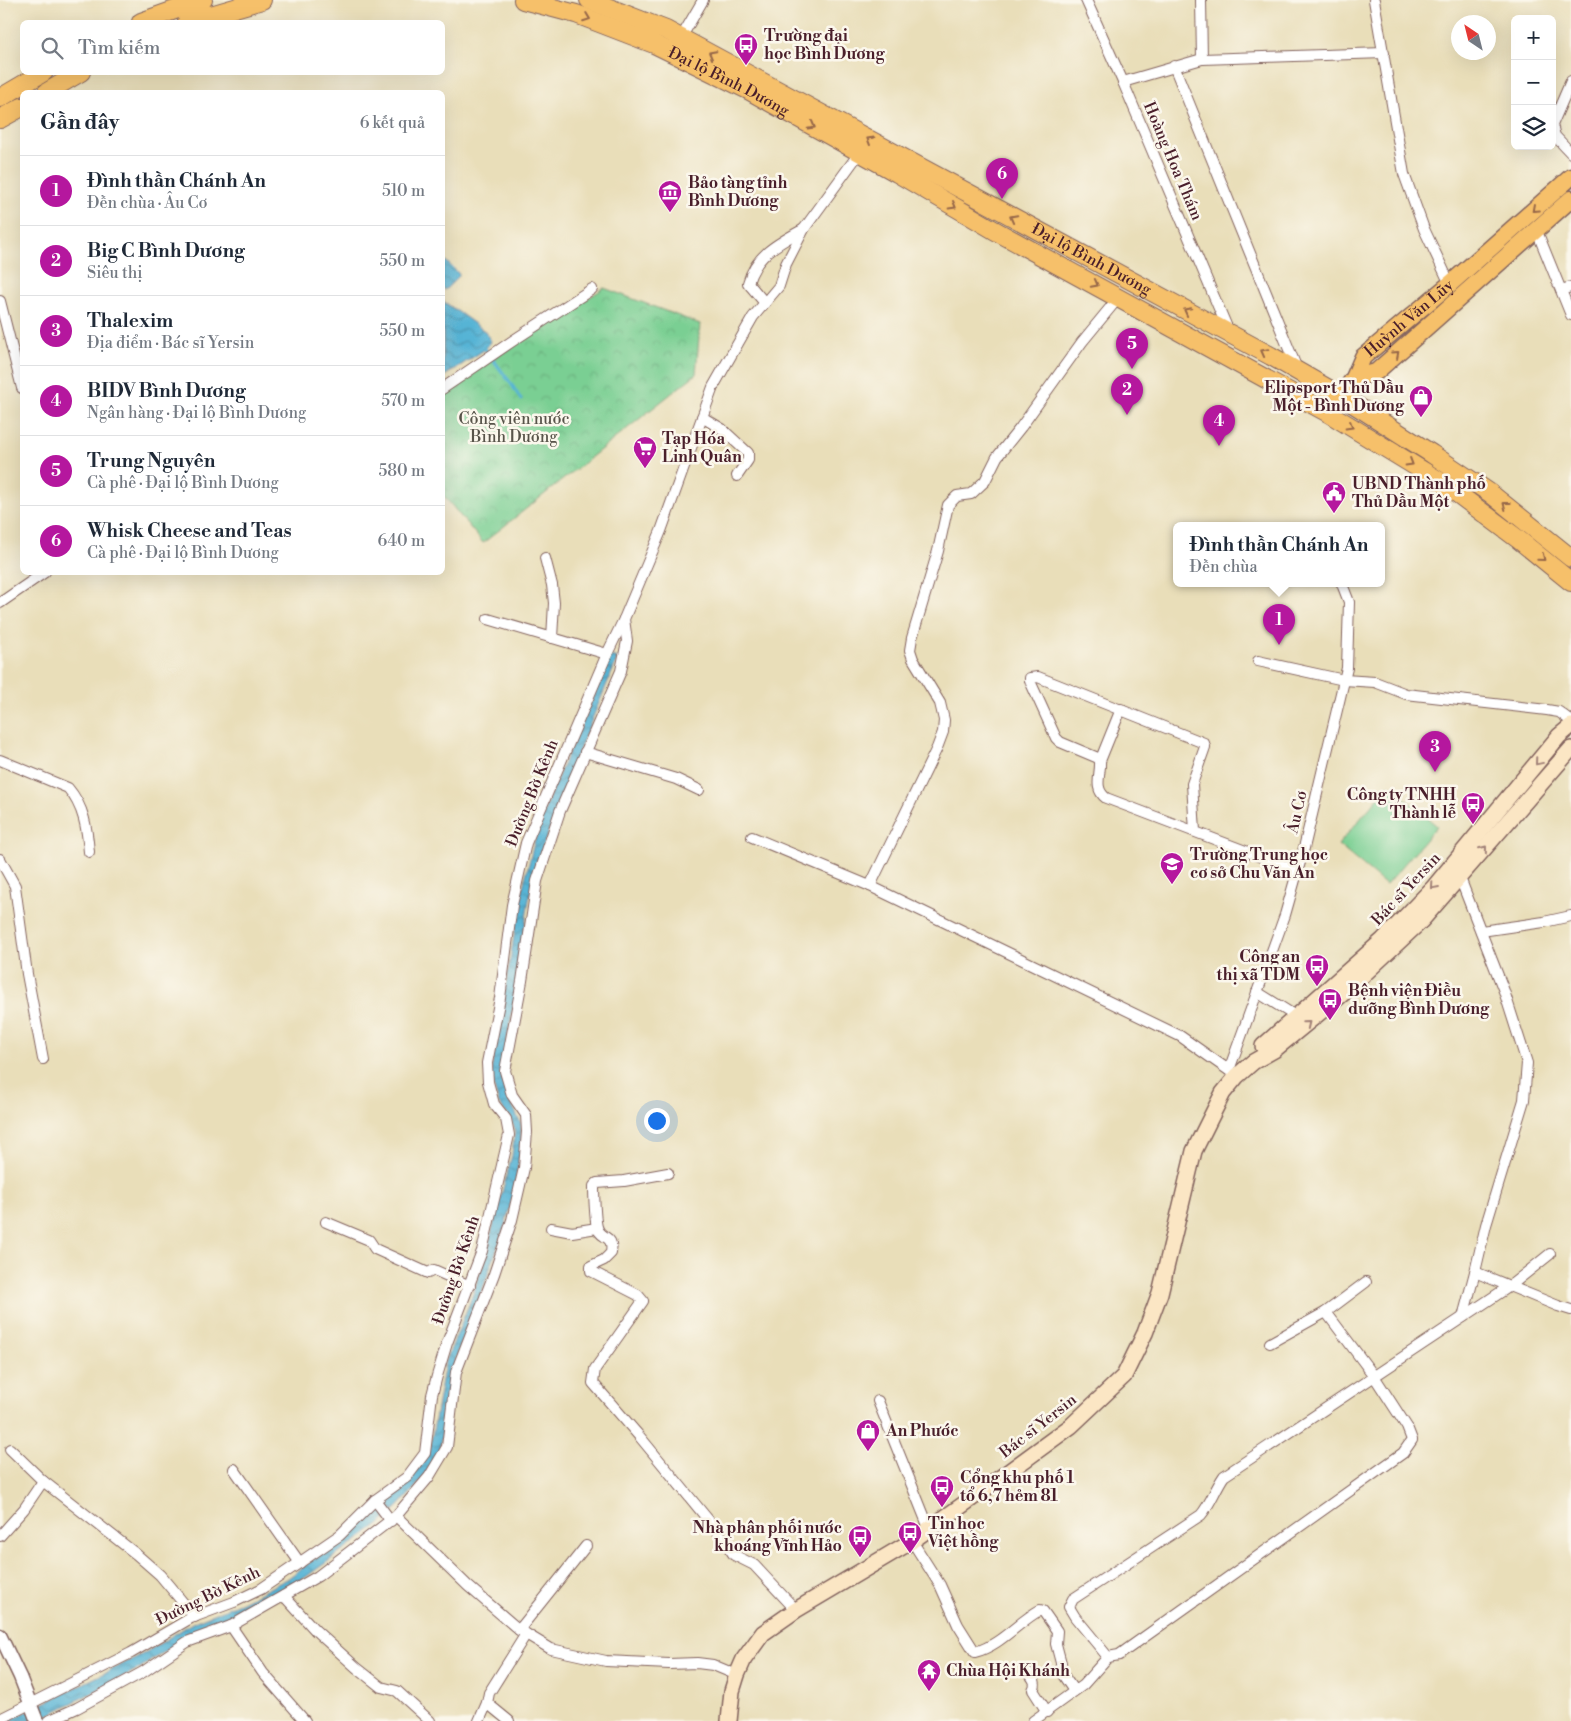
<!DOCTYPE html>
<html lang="vi">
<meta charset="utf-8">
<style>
:root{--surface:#fff;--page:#f2f2f3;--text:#1f2937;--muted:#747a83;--line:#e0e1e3;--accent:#b5179e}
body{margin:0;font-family:"Libre Bodoni",serif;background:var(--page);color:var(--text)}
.controls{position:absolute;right:15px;top:15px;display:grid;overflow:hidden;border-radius:8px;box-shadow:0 5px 20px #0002}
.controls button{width:45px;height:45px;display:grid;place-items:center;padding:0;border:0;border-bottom:1px solid var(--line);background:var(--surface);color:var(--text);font:25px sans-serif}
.compass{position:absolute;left:1451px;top:15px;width:45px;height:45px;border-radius:50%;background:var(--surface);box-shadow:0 5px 20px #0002;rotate:325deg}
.you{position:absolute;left:656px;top:1120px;width:18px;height:18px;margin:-12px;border:4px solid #fff;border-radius:50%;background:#1a73e8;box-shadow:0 0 0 8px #1a73e833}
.badge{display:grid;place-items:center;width:32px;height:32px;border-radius:50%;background:var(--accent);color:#fff;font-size:16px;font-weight:700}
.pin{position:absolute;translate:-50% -41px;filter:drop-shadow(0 1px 2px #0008)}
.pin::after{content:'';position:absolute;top:26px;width:18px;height:15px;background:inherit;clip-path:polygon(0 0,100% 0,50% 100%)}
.popup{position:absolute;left:1173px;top:522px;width:212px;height:65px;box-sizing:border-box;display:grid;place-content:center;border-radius:8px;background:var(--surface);filter:drop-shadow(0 1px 4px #0005);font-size:16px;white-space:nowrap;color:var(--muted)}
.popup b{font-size:19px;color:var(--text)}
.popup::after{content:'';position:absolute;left:50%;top:100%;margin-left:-10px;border:10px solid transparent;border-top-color:var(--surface)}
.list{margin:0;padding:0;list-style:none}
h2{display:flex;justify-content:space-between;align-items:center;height:65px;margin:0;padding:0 20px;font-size:21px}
h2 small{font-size:16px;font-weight:400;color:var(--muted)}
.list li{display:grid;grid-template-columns:32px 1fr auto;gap:15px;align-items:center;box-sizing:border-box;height:70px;padding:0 20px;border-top:1px solid var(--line)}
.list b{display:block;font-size:19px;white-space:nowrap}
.list p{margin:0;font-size:16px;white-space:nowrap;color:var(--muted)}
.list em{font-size:16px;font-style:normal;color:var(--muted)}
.icon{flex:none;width:28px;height:28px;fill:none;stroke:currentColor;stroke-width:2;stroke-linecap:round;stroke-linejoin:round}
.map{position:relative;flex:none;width:1571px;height:1721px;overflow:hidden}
.search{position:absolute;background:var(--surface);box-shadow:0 5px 20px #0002;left:20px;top:20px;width:425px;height:55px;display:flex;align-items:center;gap:12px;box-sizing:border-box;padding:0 18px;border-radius:8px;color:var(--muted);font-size:19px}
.panel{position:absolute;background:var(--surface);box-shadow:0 5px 20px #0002;left:20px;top:90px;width:425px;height:485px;border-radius:8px}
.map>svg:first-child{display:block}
</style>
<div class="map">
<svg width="1571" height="1721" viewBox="0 0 1571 1721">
<defs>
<pattern id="park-crowns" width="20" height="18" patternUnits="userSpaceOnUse" patternTransform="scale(1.25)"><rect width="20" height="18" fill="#7acf93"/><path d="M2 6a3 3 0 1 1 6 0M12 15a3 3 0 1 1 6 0" fill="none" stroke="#6bb17f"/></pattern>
<pattern id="water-waves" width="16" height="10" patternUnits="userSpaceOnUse" patternTransform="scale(1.25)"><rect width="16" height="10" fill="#57b4d5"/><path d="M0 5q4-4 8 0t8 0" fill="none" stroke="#4a92ad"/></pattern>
</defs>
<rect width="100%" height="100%" fill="#fbf7ec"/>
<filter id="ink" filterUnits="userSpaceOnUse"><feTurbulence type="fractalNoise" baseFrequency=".02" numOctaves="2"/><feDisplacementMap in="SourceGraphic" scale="10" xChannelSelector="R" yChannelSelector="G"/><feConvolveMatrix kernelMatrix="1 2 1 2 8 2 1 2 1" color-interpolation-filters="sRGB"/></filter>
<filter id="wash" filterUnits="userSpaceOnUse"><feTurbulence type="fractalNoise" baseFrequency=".0096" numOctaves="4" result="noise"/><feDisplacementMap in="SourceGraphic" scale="20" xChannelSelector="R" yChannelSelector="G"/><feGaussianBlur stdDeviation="1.12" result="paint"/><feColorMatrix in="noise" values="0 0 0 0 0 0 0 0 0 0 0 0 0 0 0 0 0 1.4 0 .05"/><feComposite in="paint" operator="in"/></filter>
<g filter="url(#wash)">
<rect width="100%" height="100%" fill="#e9deb9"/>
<path fill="#7acf93" stroke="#62775f" d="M 1389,785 L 1437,826 L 1386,885 L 1338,845 Z"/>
<path fill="url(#park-crowns)" stroke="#62775f" d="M 604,288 L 700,324 L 696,374 L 483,543 L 443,495 L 442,390 Z"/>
<g fill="url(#water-waves)" stroke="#506a80">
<path d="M 444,259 L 460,275 L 445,290 L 442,288 L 443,260 Z"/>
<path d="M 443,301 L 486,332 L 491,342 L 484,350 L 443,377 Z"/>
<path d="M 611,656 L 618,658 L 582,743 L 536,865 L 528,905 L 515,997 L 501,1072 L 504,1088 L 521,1124 L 521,1145 L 514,1191 L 505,1226 L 478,1302 L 463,1338 L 452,1371 L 439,1452 L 421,1481 L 399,1506 L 379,1525 L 286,1591 L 220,1626 L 209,1627 L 193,1633 L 140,1668 L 37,1721 L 8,1721 L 143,1654 L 194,1622 L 242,1602 L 287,1579 L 332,1546 L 378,1510 L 399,1491 L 423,1462 L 430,1448 L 445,1363 L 470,1302 L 483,1264 L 512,1155 L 515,1129 L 510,1118 L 499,1104 L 494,1088 L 491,1072 L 521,895 L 537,831 L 551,792 Z"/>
</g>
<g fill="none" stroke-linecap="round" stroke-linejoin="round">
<path stroke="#57b4d5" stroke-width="3" d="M 483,346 L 512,385 L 521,400"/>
</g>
</g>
<g filter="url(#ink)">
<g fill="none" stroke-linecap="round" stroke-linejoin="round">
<g stroke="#82625d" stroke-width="12">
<g id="minor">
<path d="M 1086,0 L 1123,82 L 1229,332"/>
<path d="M 1201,0 L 1202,59"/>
<path d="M 1374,0 L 1404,174 L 1424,229 L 1450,284"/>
<path d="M 681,38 L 703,0"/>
<path d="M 1174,66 L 1297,369"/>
<path d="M 1571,81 L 1552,125 L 1555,136 L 1571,153"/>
<path d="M 1123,82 L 1202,59 L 1384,53"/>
<path d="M 1536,229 L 1571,315"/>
<path d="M 1561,290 L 1571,287"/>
<path d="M 0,301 L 22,388"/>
<path d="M 765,303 L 748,283 C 756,254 779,243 804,229"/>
<path d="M 442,389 L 514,340 L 592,289"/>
<path d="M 702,417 L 722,429 L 748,453 L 748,460 L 737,476"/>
<path d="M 545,558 L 552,585 L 554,603 L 552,638"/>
<path d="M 0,603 L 45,572"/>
<path d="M 488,619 L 607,654"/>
<path d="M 1258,661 L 1344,680 L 1375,682 L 1406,694 L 1547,710 L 1559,712 L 1571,721"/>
<path d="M 585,752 L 676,779 L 699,790"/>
<path d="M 0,760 L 68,788 C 84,807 87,828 89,852"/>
<path d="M 1100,761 L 1121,709"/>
<path d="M 1195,831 L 1192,784 L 1205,747 L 1204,743 L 1038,677 L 1030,678 L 1030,681 L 1056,738 L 1060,742 L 1098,758 L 1100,761 C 1101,775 1093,788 1106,798 L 1298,871"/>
<path d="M 752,837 L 870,886 L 1180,1036 L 1237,1076"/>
<path d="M 0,859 L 15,886 L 27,974 L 43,1059"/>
<path d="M 1460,878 L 1504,991 L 1527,1063 L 1524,1100 L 1486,1225 L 1475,1272 L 1558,1306 L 1571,1310"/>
<path d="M 870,886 L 937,748 L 943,732 L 944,720 L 940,703 L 913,659 L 910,650 L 912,638 L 938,551 L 948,505 L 957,496 L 971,494 L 985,481 L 997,457 L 1021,427 L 1082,342 L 1119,297"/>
<path d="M 1481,931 L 1544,922 L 1571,916"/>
<path d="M 1257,992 L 1297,1017"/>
<path d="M 1229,1070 L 1285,915 L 1304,848 L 1347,668 L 1349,602 L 1342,584"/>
<path d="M 668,1173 L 624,1181 L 597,1183 L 594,1186 C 594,1194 595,1220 597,1227 C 601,1241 614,1233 611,1253 L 604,1260 L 591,1266 L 591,1271 L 638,1295 L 643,1301 L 595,1369 L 593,1383 L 640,1437 L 719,1533 L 734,1555 L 754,1565 L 796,1610"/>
<path d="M 326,1222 L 369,1240 L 375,1249 L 428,1273 L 434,1270 L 470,1286"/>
<path d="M 551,1228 L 572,1232 L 597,1228"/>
<path d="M 1463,1317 L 1475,1272"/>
<path d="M 1270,1343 L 1326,1312 L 1366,1282"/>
<path d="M 878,1401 L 929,1528"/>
<path d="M 10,1449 L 43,1481 L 136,1554 L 160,1575 L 195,1617"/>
<path d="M 234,1469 L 300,1563"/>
<path d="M 375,1500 L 391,1521"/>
<path d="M 396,1516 L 468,1586 L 518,1629 L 551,1649 L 606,1661 L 669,1664 L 697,1663 L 713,1665 L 737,1675"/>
<path d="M 0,1536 L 24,1509 L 43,1481"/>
<path d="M 912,1541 L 940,1585 L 958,1625 L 975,1652 C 1001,1645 1018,1622 1040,1610 L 1043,1611 L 1057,1631 L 1056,1644 L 1061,1663 L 1061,1672 L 1074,1691"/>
<path d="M 284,1596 L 315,1630 L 357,1668 L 381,1687 L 397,1691 L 430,1721"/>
<path d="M 231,1626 L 263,1673 L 305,1721"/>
<path d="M 519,1630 L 586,1546"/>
<path d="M 1108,1657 L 1075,1617 L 1069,1607 L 1073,1599 L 1201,1515 C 1211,1503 1215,1489 1224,1476 L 1510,1286 L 1550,1254"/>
<path d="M 1108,1657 L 1119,1655 L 1403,1453 L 1412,1440 L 1407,1427 L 1374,1376 L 1326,1312"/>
<path d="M 1029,1673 C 1034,1680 1037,1683 1033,1690 L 1047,1712"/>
<path d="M 0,1719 L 131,1653 L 191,1618 L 234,1602 L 261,1589 L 340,1535 L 375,1500 L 407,1477 L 425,1453 L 432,1395 L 437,1376 L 447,1343 L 482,1251 L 509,1135 L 506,1119 L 494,1104 L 488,1082 L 487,1063 L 500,998 L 512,905 L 526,843 L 607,654 L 624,619"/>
<path d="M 48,1721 L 77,1708 L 143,1672 L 187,1642 L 231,1626 L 318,1576 L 396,1516 L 429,1477 L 447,1447 L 456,1372 L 494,1274 L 512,1220 L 524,1168 L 527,1132 L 526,1115 L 512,1095 L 505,1071 L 522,981 L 537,881 L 560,811 L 621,671 L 627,641 L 624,619 L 661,531 L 713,387 L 753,317 L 779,286 L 786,264 L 804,229 L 860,152"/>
<path d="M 479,1721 L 487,1703"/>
<path d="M 509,1721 L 487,1703 L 489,1693 L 526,1634"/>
<path d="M 1033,1721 L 1083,1685 L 1108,1657"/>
</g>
</g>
<g stroke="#82625d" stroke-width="15">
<path id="tertiary" d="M 0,1635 L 20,1677 L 37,1721"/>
</g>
<g stroke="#82625d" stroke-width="18">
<g id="secondary">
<path d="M 1263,1046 L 1383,940 L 1433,888 L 1559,736 L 1571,726"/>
<path d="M 729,1721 L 732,1691 L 737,1675 L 744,1659 L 763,1633 L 796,1610 L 912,1541 L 985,1489 L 1071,1426 L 1124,1376 L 1145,1333 L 1160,1293 L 1194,1151 L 1223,1093 L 1237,1076 L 1253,1062 L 1274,1050 L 1346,991 L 1421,921 L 1571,749"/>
</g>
</g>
<g stroke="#82625d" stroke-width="19">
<g id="primary">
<path d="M 1354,378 L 1376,372 L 1571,199"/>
<path id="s1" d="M 1341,396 L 1354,378 L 1363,357 L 1450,284 L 1571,177"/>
</g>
</g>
<g stroke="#82625d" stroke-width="20">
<g id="trunk">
<path id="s2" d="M 523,0 L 576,14 L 654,44 L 748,90 L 897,173 L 994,230 L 1330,414 L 1446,485 L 1518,539 L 1571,582"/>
<path id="s3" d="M 589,0 L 666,30 L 1271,356 L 1341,396 L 1432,454 L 1490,493 L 1571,558"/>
<path d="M 141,22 L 203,0"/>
<path d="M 187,22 L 262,0"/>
<path d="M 47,92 L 81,72"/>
<path d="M 0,98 L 44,72"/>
<path d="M 0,119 L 22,107"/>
</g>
</g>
<use href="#minor" stroke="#fff" stroke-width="10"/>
<use href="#tertiary" stroke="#fff" stroke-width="12"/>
<use href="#secondary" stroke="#fbe6c4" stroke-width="15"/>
<use href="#primary" stroke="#f6c06b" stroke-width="16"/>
<use href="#trunk" stroke="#f6c06b" stroke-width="18"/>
</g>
<defs><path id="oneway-chevron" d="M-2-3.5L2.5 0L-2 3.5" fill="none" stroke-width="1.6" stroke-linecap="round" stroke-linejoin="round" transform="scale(1.25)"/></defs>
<g stroke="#976748">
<use href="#oneway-chevron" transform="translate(587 18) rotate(21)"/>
<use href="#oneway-chevron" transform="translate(712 54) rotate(-152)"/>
<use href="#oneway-chevron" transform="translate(812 126) rotate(29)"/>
<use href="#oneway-chevron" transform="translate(870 140) rotate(-150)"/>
<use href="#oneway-chevron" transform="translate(953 206) rotate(30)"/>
<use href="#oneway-chevron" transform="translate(1535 209) rotate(138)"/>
<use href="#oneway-chevron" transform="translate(1013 218) rotate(-152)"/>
<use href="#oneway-chevron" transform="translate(1095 284) rotate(28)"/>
<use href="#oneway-chevron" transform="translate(1187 311) rotate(-152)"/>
<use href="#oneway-chevron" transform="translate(1264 352) rotate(-152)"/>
<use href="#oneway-chevron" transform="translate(1396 354) rotate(-42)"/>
<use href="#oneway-chevron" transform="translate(1350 426) rotate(31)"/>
<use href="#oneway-chevron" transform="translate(1410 463) rotate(31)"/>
<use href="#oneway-chevron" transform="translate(1506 505) rotate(-143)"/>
<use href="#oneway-chevron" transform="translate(1542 558) rotate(39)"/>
</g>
<g stroke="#a28278">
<use href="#oneway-chevron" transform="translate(1538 762) rotate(130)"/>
<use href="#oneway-chevron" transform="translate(1484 849) rotate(-51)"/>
<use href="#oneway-chevron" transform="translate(1434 886) rotate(131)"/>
<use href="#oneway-chevron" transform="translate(1307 1024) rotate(-39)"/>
</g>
</g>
<defs>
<g id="bus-pin" transform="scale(1.25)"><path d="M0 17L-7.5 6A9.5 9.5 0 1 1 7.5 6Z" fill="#b5179e" stroke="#fbf7ec"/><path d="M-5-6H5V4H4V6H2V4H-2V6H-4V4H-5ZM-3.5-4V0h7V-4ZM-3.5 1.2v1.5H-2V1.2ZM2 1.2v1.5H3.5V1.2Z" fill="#fff"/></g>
<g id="museum-pin" transform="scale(1.25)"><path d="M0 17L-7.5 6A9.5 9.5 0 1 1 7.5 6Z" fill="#b5179e" stroke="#fbf7ec"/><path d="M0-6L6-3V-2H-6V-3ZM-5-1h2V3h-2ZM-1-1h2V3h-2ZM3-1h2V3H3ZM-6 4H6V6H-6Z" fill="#fff"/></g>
<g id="shop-pin" transform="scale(1.25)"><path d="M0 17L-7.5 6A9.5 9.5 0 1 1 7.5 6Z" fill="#b5179e" stroke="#fbf7ec"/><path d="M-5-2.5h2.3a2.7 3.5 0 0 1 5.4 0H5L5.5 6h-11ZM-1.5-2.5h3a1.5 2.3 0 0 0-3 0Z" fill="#fff"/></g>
<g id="supermarket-pin" transform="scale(1.25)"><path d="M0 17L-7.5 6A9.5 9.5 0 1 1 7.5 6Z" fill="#b5179e" stroke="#fbf7ec"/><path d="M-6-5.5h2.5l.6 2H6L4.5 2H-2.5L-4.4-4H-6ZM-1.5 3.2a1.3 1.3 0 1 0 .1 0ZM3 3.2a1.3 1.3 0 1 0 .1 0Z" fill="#fff"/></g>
<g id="civic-pin" transform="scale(1.25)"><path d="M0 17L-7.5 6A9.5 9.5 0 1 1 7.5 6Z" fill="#b5179e" stroke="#fbf7ec"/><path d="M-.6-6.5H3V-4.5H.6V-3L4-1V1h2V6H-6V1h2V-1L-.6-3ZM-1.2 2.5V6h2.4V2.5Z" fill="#fff"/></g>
<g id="school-pin" transform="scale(1.25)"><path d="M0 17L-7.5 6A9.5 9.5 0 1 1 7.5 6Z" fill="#b5179e" stroke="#fbf7ec"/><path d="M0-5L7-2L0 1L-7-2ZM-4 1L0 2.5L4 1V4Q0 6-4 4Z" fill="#fff"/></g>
<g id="temple-pin" transform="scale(1.25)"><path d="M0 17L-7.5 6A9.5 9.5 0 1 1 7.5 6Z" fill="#b5179e" stroke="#fbf7ec"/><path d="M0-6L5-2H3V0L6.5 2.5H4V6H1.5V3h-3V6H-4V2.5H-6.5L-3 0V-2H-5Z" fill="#fff"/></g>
</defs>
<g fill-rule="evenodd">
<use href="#bus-pin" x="746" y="45"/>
<use href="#museum-pin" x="670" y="192"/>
<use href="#shop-pin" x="1421" y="397"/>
<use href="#supermarket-pin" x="645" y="448"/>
<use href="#civic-pin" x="1334" y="493"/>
<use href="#bus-pin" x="1473" y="804"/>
<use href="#school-pin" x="1172" y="864"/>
<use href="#bus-pin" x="1317" y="966"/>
<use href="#bus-pin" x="1330" y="1000"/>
<use href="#shop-pin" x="868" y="1431"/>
<use href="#bus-pin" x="942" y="1487"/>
<use href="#bus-pin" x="910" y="1533"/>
<use href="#bus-pin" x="860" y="1537"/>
<use href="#temple-pin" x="929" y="1671"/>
</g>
<g text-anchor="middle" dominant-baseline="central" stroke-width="5" stroke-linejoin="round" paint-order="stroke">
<g font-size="16" font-weight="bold" fill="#4a1f2b" stroke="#fbf7ec" text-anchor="start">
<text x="764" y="36">Trường đại<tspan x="764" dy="18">học Bình Dương</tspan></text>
<text x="688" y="183">Bảo tàng tỉnh<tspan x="688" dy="18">Bình Dương</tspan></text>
<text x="1404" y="388" text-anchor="end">Elipsport Thủ Dầu<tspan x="1404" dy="18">Một - Bình Dương</tspan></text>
<text x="662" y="439">Tạp Hóa<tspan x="662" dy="18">Linh Quân</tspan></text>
<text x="1352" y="484">UBND Thành phố<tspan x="1352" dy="18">Thủ Dầu Một</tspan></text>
<text x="1456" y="795" text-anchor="end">Công ty TNHH<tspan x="1456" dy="18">Thành lễ</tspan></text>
<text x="1190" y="855">Trường Trung học<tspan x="1190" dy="18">cơ sở Chu Văn An</tspan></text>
<text x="1300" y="957" text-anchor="end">Công an<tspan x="1300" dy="18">thị xã TDM</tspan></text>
<text x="1348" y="991">Bệnh viện Điều<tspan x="1348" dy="18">dưỡng Bình Dương</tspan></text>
<text x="886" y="1431">An Phước</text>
<text x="960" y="1478">Cổng khu phố 1<tspan x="960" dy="18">tổ 6,7 hẻm 81</tspan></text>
<text x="928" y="1524">Tin học<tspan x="928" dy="18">Việt hồng</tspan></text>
<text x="842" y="1528" text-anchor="end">Nhà phân phối nước<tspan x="842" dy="18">khoáng Vĩnh Hảo</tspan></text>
<text x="946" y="1671">Chùa Hội Khánh</text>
</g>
<g font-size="16" fill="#4a1f2b" stroke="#fbf7ec">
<text stroke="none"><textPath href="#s2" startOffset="222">Đại lộ Bình Dương</textPath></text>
<text transform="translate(1173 161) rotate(67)">Hoàng Hoa Thám</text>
<text stroke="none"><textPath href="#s3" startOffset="566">Đại lộ Bình Dương</textPath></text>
<text stroke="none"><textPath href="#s1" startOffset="105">Huỳnh Văn Lũy</textPath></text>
<text transform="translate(532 793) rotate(-68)">Đường Bờ Kênh</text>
<text transform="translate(1297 812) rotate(-77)">Âu Cơ</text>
<text transform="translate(1406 889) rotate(-47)">Bác sĩ Yersin</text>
<text transform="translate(456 1270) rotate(-71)">Đường Bờ Kênh</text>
<text transform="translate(1038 1426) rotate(-38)">Bác sĩ Yersin</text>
<text transform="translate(208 1596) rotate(-26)">Đường Bờ Kênh</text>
</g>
<g font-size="16" fill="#58544a" stroke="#fbf7ec">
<text x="514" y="419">Công viên nước<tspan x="514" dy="18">Bình Dương</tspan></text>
</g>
</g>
</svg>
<div class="controls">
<button>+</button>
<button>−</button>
<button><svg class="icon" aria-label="layers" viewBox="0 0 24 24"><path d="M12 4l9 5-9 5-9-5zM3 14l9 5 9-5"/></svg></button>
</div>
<svg class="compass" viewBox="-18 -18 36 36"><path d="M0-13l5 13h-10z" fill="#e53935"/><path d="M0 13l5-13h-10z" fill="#747a83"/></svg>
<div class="you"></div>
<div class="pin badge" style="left:1279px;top:645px">1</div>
<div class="popup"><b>Đình thần Chánh An</b>Đền chùa</div>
<div class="pin badge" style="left:1127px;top:415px">2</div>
<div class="pin badge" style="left:1435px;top:772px">3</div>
<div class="pin badge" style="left:1219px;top:446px">4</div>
<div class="pin badge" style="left:1132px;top:369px">5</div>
<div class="pin badge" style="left:1002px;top:199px">6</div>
<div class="search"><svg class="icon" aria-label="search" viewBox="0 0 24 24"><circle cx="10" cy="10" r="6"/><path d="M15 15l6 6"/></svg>Tìm kiếm</div>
<section class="panel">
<h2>Gần đây<small>6 kết quả</small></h2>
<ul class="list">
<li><span class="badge">1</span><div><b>Đình thần Chánh An</b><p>Đền chùa · Âu Cơ</p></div><em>510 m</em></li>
<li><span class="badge">2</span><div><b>Big C Bình Dương</b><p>Siêu thị</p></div><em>550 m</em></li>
<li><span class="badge">3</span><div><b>Thalexim</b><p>Địa điểm · Bác sĩ Yersin</p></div><em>550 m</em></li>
<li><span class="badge">4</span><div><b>BIDV Bình Dương</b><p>Ngân hàng · Đại lộ Bình Dương</p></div><em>570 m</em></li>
<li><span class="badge">5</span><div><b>Trung Nguyên</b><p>Cà phê · Đại lộ Bình Dương</p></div><em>580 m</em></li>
<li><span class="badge">6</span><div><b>Whisk Cheese and Teas</b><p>Cà phê · Đại lộ Bình Dương</p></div><em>640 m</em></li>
</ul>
</section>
</div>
